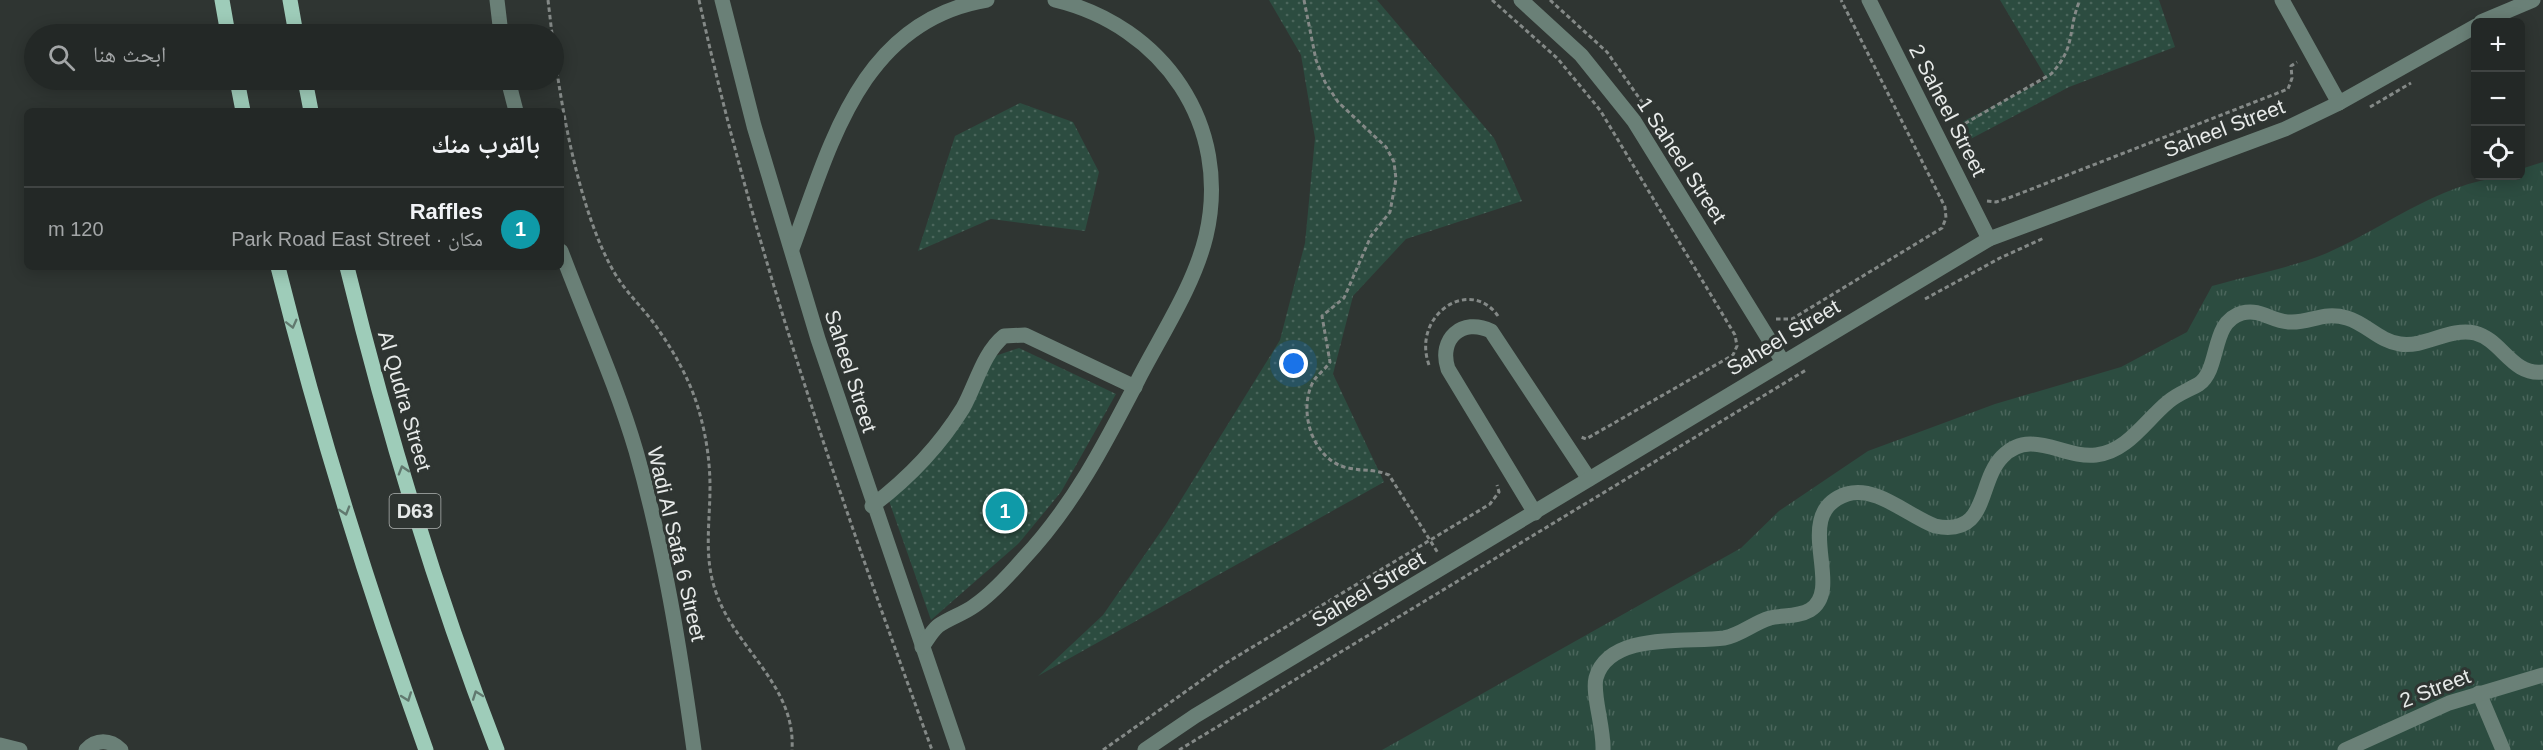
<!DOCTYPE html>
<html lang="ar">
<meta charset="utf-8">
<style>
:root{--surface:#232826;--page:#2b302e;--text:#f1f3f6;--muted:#a3a6a7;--line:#404443;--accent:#de98f2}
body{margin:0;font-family:Arial,"Noto Naskh Arabic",sans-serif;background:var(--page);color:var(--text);direction:rtl}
.controls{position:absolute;right:18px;top:18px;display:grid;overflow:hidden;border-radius:9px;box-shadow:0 3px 15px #0003}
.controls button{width:54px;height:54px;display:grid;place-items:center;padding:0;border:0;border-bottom:2px solid var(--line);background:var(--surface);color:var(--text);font:30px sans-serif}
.you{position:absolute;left:1294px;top:364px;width:21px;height:21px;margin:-15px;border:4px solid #fff;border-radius:50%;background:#1a73e8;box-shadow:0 0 0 9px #1a73e833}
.badge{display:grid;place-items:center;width:39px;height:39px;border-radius:50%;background:var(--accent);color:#fff;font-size:20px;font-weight:700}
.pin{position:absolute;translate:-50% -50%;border:3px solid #fff;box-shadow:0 2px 6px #0006}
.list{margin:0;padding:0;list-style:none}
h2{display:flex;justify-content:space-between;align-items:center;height:78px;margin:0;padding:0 24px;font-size:26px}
h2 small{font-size:20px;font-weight:400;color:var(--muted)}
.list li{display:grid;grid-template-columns:39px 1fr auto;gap:18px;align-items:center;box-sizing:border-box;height:84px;padding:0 24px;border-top:2px solid var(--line)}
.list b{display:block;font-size:22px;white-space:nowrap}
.list p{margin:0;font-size:20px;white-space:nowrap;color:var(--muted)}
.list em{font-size:20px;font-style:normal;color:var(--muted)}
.icon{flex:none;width:33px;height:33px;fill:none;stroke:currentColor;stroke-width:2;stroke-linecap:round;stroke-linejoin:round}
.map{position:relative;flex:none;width:2543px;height:750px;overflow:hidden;direction:ltr}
.search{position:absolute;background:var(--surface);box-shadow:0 3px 15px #0003;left:24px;top:24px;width:540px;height:66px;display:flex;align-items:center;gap:15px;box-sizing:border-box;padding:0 21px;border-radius:33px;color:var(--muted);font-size:22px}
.panel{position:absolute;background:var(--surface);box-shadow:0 3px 15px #0003;left:24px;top:108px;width:540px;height:162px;border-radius:9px;direction:rtl}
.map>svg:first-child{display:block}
</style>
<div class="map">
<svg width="2543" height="750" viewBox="0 0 2543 750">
<defs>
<pattern id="grass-tufts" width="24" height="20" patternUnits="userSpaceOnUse" patternTransform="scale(1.5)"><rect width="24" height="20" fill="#2c4c40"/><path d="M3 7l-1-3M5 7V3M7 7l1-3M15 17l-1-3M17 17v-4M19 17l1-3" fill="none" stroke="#4b665c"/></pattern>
<pattern id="park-dots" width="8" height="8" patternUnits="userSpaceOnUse" patternTransform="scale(1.5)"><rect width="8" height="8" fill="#2c4c40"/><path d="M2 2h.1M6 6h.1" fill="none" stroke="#4b665c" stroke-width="1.8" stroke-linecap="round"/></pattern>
</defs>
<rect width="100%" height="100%" fill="#2f3532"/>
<path fill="url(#grass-tufts)" d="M 2543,162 L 2543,750 L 1382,750 L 1741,548 L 1779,511 L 1868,451 L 1995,404 L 2121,367 L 2187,332 L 2212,286 C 2247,276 2294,267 2327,253 C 2390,225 2448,176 2520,176 L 2521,169 Z"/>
<g fill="url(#park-dots)">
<path d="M 1269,0 L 1377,0 L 1494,138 L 1522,201 L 1406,239 L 1353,296 L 1333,374 L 1384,482 L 1038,676 L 1103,615 L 1166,524 L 1280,340 L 1305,243 L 1315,138 L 1301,55 Z"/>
<path d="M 2000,0 L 2159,0 L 2175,47 L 2069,87 L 1961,144 L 1954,126 L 2047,79 Z"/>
<path d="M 1020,103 L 1073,122 L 1099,172 L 1085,231 L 991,219 L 918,251 L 955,136 Z"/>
<path d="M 1019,348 L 1116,394 L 1061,492 L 1019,543 L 931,620 L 888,498 L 995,356 Z"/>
</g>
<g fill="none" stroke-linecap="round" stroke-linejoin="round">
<g stroke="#848987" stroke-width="3" stroke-dasharray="4.5 3" stroke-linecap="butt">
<path d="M 548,0 L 552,34"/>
<path d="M 699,0 C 755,256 842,504 932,750"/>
<path d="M 1304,0 L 1316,60 L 1325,82 L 1338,102 L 1386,147 L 1394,162 L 1396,179 L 1390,212 L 1371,236 L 1344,298 L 1322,316 L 1330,362 C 1325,370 1316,375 1312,384 C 1298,414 1314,461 1348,468 C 1363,471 1375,469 1389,475 L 1438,553"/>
<path d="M 1492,0 L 1558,59 L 1600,110 L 1735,335 L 1737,346 L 1733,355 L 1586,439 L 1581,437"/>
<path d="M 1550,0 L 1607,52 L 1644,105"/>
<path d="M 554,49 C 562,115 581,215 614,272 C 625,291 640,305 653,322 C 672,348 690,379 699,411 C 706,435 710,461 710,487 C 710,524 703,559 717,595 C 737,650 796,686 792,750"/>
<path d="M 2370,107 L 2411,83"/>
<path d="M 1952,131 L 2051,74 C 2077,46 2067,30 2080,0"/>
<path d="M 1987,201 L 1996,202 L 2011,197 L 2288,89 L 2292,78 L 2291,66 L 2297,62"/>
<path d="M 1925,299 L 2000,258 L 2044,238"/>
<path d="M 1776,319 L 1792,319 L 1942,228 L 1946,218 L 1945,207 L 1841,0"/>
<path d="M 1429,365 C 1411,315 1470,276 1498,316"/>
<path d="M 1103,750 L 1226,663 L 1490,504 L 1499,492 L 1497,485"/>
<path d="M 1179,750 L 1806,370"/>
</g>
<g stroke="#6a8077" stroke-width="15">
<path d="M 497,0 L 501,34"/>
<path d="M 722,0 L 754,126 L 818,339 L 958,750"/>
<path d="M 1521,0 L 1581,55 L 1634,121 L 1783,362"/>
<path d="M 1869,0 L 1989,239"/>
<path d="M 2282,0 L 2339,103"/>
<path d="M 2481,22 L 2533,0"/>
<path d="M 508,80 L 516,111"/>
<path d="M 792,249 C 830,147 860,21 987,0"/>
<path d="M 561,251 C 586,318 616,383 636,451 C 664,549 680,649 694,750"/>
<path d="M 872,506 C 909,478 939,447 963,408 C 976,385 983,353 1004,336 L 1025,335 L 1135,387"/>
<path d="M 1535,513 L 1448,369 C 1438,339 1462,317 1491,331 L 1589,479"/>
<path d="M 922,647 C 927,640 932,631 938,626 C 949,618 963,614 974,606 C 992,594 1009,575 1023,559 C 1073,506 1105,444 1138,380 C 1161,335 1194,286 1206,236 C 1232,125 1163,26 1055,0"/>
<path d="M 2479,693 L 2503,750"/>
<path d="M 0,745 L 20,750"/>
<path d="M 86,750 C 96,739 110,739 121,750"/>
<path d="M 1145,750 L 1195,716 L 1989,239 L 2285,129 L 2339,103 L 2476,26"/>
<path d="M 1603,750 C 1604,728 1592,694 1596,678 C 1609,631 1689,643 1724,638 C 1741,635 1753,623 1770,618 C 1783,615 1798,617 1810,610 C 1846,588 1789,513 1847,494 C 1876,485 1908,516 1935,526 C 1989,537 1977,483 2002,457 C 2031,427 2063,459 2096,455 C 2127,452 2146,420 2168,402 C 2177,394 2189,390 2199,384 C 2221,368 2210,322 2242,313 C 2261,308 2272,322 2290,322 C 2311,323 2323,311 2347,318 C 2367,324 2379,341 2400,344 C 2425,348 2450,327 2475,333 C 2502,340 2512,376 2543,372"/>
<path d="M 2345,750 L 2449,703 L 2543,675"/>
</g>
<g stroke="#9eccb9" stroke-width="15">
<path d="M 222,0 L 228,34"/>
<path d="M 290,0 L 296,34"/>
<path d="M 237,80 L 243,111"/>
<path d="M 305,80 L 311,111"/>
<path d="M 278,267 C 319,431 369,591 426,750"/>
<path d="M 347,267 C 387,430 436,593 497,750"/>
</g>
</g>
<defs><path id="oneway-chevron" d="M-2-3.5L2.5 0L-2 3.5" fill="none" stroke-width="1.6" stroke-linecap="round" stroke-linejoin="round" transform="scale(1.5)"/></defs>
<g stroke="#61796f">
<use href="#oneway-chevron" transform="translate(292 324) rotate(76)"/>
<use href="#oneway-chevron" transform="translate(403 470) rotate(-107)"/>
<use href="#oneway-chevron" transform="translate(345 511) rotate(73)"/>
<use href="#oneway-chevron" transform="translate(477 695) rotate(-110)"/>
<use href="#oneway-chevron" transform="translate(407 697) rotate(70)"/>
</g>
<g text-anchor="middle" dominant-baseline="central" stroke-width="6" stroke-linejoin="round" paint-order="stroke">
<rect fill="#2f3532" stroke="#b0b4b2" stroke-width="1.5" x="389.5" y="494" width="51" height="34" rx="4.5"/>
<g font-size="20" font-weight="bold" fill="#e7eae9">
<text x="415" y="511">D63</text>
</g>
<g font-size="21" fill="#e7eae9" stroke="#2f3532">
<text transform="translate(1948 110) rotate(63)">2 Saheel Street</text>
<text transform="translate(2224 128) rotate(-21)">Saheel Street</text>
<text transform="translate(1682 160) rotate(57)">1 Saheel Street</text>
<text transform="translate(1783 337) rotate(-31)">Saheel Street</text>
<text transform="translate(851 371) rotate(72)">Saheel Street</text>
<text transform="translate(405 401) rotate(74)">Al Qudra Street</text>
<text transform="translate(677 544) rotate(77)">Wadi Al Safa 6 Street</text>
<text transform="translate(1368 589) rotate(-31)">Saheel Street</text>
<text transform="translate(2435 688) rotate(-21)">2 Street</text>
</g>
</g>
</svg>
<div class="controls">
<button>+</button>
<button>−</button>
<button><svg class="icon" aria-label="locate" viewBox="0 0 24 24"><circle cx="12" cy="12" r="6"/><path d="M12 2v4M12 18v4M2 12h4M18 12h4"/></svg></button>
</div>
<div class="you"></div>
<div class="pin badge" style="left:1005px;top:511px;background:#0f9aa8">1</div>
<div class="search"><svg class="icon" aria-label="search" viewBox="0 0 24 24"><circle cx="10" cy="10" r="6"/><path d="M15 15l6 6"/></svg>ابحث هنا</div>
<section class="panel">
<h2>بالقرب منك<small></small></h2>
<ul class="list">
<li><span class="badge" style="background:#0f9aa8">1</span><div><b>Raffles</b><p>مكان · Park Road East Street</p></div><em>120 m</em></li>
</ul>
</section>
</div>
